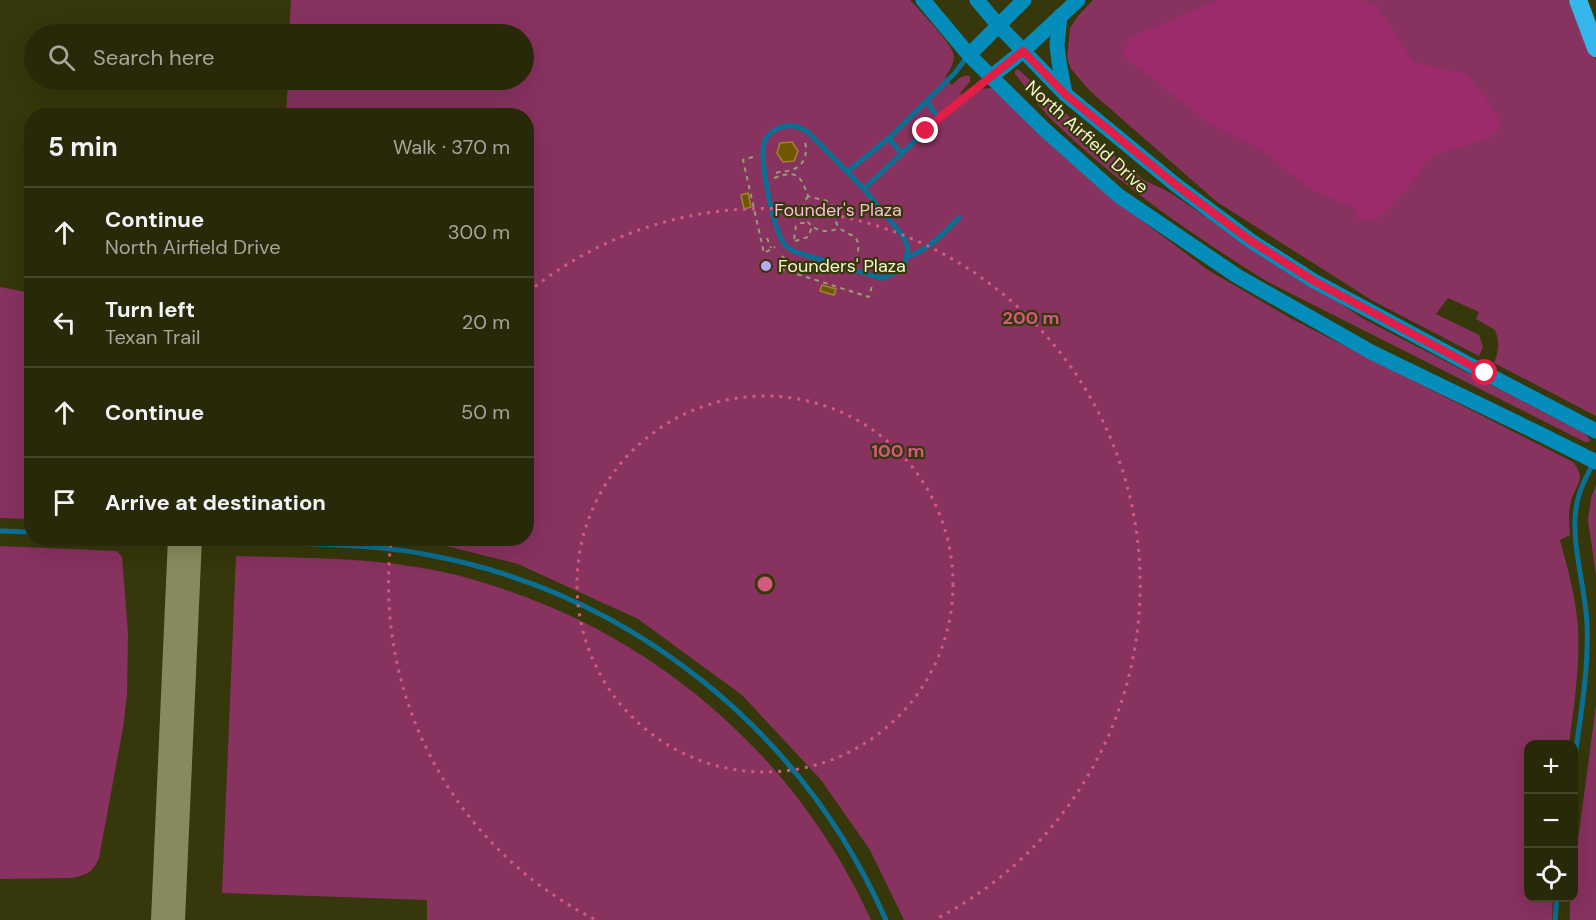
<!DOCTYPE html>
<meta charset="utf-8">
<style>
:root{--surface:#282908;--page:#303112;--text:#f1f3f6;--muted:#a5a69c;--line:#444529}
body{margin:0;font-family:"DM Sans",sans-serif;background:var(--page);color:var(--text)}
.controls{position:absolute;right:18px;bottom:18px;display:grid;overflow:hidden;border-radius:12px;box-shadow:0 6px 24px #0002}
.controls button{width:54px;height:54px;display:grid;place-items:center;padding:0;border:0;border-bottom:2px solid var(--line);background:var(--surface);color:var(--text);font:30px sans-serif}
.stop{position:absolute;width:18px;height:18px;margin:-14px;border:4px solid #e11d48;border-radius:50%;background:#fff}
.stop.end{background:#e11d48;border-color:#fff;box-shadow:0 2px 6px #0008}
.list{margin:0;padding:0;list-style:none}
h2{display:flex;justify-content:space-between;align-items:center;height:78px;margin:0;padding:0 24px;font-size:26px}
h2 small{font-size:20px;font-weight:400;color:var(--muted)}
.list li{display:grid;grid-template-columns:39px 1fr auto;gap:18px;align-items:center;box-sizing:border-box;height:90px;padding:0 24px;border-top:2px solid var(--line)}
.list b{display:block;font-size:22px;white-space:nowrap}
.list p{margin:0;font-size:20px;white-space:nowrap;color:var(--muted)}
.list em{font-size:20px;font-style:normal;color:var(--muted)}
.icon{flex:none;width:33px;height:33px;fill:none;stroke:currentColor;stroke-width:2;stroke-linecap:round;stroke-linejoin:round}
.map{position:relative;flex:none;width:1596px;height:920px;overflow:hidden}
.search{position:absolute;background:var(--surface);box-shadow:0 6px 24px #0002;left:24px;top:24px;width:510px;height:66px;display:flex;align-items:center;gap:15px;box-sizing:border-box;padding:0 21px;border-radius:33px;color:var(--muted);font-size:22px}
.panel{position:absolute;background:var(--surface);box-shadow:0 6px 24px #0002;left:24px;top:108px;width:510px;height:438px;border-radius:24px}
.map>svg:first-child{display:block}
</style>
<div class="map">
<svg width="1596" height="920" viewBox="0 0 1596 920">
<rect width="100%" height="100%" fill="#36370a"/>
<g fill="#87325f">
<path d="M 291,0 L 910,0 C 919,10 953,44 954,56 C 954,64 949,71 945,78 L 952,85 C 957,80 963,74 970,76 L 970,82 L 960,93 L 966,100 L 981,89 L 992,88 L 1109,196 L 1208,270 L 1292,319 L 1573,462 C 1587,479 1576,484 1571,501 C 1568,512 1569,524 1570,535 L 1560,540 C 1568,569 1576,598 1578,628 C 1580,667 1574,706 1569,744 L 1528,744 L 1528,898 L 1553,898 L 1552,920 L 904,920 L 870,850 L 821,780 L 742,695 L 638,619 L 518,564 L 418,539 L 526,538 L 526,116 L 286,116 L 288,80 L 524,80 L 524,34 L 289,34 Z"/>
<path d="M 1093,0 L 1568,0 L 1573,8 L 1596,60 L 1596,416 L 1494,363 C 1499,350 1500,343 1495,330 L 1476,319 L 1479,312 L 1448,298 L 1436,314 L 1479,335 L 1483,347 L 1479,356 L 1373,301 L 1217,202 L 1091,92 L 1071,69 L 1067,58 L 1070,28 L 1078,16 Z"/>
<path d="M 1018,69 L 1090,136 L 1144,180 L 1171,193 L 1257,252 L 1312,284 L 1362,318 L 1586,434 L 1590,440 L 1589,442 L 1585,442 L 1266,281 C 1191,234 1117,183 1053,121 C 1039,107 1028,89 1015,74 L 1015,71 Z"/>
<path d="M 0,287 L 31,293 L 31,519 L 0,518 Z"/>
<path d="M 1596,485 L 1596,575 L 1588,520 L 1591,498 Z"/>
<path d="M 0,546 L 117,551 L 122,557 L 128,633 L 127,695 L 123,728 L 99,858 C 93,872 87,875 72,878 L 0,879 Z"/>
<path d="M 236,556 C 305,558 375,557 443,572 C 463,576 481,582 500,588 C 664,641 800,763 871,920 L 427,920 L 427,900 L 222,893 Z"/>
<path d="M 1596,705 L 1596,920 L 1570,920 L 1570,898 L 1574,898 L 1574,870 Z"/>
</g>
<path fill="#9b2b6a" d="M 1218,0 L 1360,0 L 1377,5 L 1413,62 L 1467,74 L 1496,112 L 1501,125 L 1490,138 L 1431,156 L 1410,185 L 1384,213 L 1372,221 L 1358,220 L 1353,208 L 1311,189 L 1261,150 L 1211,125 L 1122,55 L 1125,46 L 1131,37 Z"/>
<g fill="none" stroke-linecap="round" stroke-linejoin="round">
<path stroke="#888a5e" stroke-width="34" d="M 168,920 L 185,538"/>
</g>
<g fill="#6f5700" stroke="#a08432" stroke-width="1.5">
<path d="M 792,142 L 798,151 L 794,161 L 783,162 L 777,153 L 780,143 Z"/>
<path d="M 748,193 L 751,207 L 744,209 L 741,195 Z"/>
<path d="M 822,285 L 836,289 L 834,295 L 820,291 Z"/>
</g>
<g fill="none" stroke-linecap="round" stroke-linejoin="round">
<g stroke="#9a9c72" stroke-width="2" stroke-dasharray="4.5 4.5" stroke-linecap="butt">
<path d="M 753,157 L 743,160 L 764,253 L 775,247"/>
<path d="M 776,173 C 781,171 786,172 791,170 C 804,167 808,154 805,142"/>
<path d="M 774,178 C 797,170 800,174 808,196 C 814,199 826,199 830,203 C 837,209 833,219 838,226 C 841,230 844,231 849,234 C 863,239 858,251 855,263"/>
<path d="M 808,196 C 794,218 817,239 839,228"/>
<path d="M 767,238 L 771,248"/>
<path d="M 794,239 L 796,226 L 801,223 L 808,223"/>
<path d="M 795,241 L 808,237 L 812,227"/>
<path d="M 782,256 L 785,259 L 778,268 L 869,297 L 872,286"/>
<path d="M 782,262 L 794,265"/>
</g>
<g stroke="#0a6f93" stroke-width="5">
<path d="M 926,101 L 939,118"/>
<path d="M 785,126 L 796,126 L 808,132 L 864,189 L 903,236 L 908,248 L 905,263 L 897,272 L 888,276 L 881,278 L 802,254 C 796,252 791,251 786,246 C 774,233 759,160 764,143 C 767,134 776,128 785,126 Z"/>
<path d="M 889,138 L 902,154"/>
<path d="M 847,172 L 889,138 L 954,74 L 967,57"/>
<path d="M 864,189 L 939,118 L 991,77"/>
<path d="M 907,257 C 929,250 942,234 959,218"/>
<path d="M 0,531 L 32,532"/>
<path d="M 185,538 C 227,540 270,542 312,544 C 351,545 391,547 429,555 C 634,594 802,731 886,920"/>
<path d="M 1574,764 C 1580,718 1589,670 1587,623 C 1585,586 1571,544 1576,509 C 1578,492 1586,477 1594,462"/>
<path d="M 1555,920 L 1557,898"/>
</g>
<g stroke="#048cba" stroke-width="15">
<path d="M 923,0 L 969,55 L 1045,130 L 1119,196 L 1237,276 L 1371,352 L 1540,434 L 1596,462"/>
<path d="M 977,0 L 998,25 L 1065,94 L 1176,185 L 1251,241 L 1314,281 L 1485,373 L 1596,431"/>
<path d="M 1060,16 L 1057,45 L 1059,62 L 1065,94"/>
<path d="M 969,55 L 1024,0"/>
<path d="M 992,76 L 1023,51 L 1078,0"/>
</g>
<path stroke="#34b6eb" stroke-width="18" d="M 1578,0 L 1596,48"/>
</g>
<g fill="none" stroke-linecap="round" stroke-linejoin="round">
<path stroke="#e11d48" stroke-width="8" d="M 926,131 L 939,118 L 1023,51 L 1065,94 L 1176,185 L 1251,241 L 1314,281 L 1485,373"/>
</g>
<g fill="none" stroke="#d15b7e" stroke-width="3" stroke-dasharray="3 6">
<circle cx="765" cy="584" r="188"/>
<path d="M594 919A376 376 0 0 1 391 541M528 292A376 376 0 1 1 936 919"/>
</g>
<circle fill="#b7abf8" stroke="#36370a" stroke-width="2" cx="766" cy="266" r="6"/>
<g text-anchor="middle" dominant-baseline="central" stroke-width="4.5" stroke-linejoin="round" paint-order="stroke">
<g font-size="18" fill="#f4f7ce" stroke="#36370a">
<text transform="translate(1087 137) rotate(42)">North Airfield Drive</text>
</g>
<g font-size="18" fill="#f8bdd7" stroke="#36370a">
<text x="838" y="210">Founder's Plaza</text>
</g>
<g font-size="18" fill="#f4f7ce" stroke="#36370a" text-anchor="start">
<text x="778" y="266">Founders' Plaza</text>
</g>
</g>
<circle cx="765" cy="584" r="9" fill="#d15b7e" stroke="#36370a" stroke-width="3"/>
<g font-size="18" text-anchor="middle" font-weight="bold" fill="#d15b7e" stroke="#36370a" stroke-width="4.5" stroke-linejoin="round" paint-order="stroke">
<text x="1031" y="324">200 m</text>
<text x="898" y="457">100 m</text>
</g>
</svg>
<div class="controls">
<button>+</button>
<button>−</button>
<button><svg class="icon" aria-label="locate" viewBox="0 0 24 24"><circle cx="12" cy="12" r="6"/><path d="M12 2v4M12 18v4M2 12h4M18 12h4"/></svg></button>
</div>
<div class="stop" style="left:1485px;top:373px"></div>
<div class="stop end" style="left:926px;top:131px"></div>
<div class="search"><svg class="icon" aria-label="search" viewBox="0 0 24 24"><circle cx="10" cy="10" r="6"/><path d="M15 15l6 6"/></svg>Search here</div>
<section class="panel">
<h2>5 min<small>Walk · 370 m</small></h2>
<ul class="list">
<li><svg class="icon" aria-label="ahead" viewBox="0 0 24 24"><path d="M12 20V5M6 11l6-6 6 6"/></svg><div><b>Continue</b><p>North Airfield Drive</p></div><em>300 m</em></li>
<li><svg class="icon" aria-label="left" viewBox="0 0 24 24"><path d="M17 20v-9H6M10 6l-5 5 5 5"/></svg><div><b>Turn left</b><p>Texan Trail</p></div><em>20 m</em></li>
<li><svg class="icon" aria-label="ahead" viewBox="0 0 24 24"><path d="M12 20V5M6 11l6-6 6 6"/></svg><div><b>Continue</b></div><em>50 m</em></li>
<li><svg class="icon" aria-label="arrive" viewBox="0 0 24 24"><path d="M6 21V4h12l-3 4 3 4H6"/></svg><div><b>Arrive at destination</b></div></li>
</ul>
</section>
</div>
